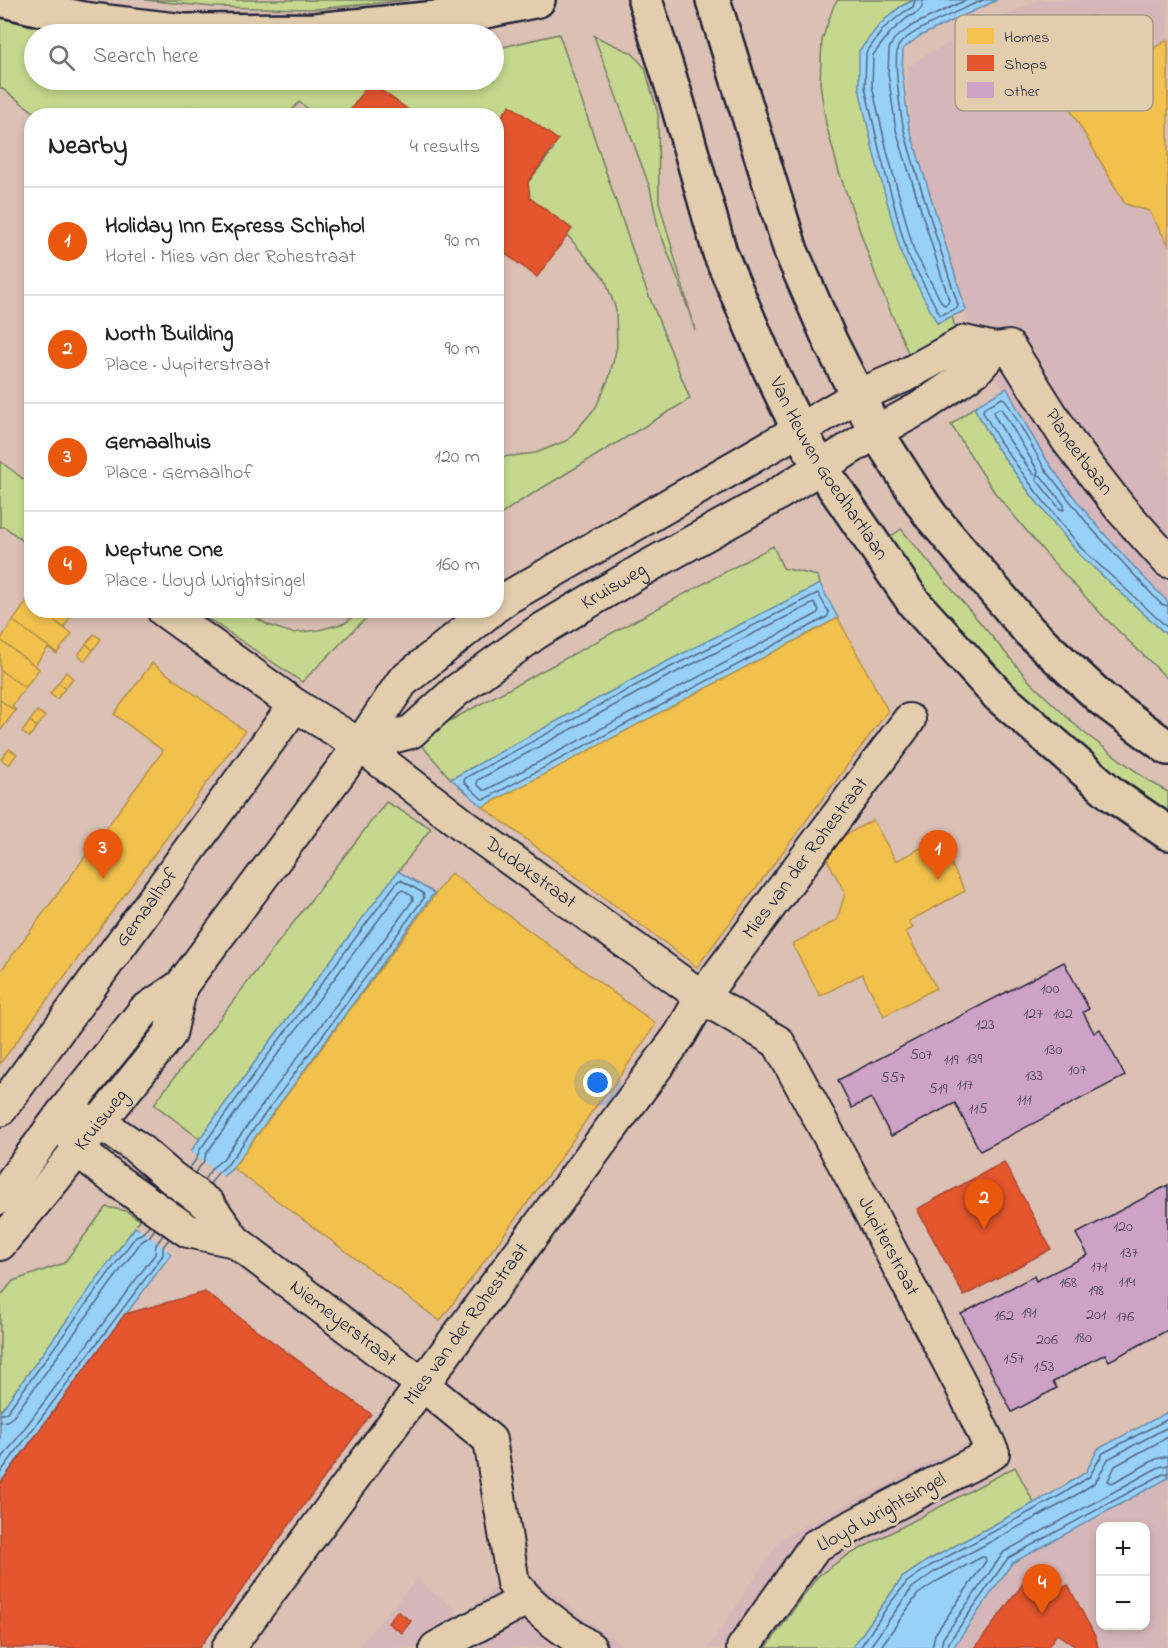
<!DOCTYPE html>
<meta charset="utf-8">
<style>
:root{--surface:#fff;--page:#f2f2f2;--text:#222;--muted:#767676;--line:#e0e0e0;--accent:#ea580c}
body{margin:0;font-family:"Indie Flower",sans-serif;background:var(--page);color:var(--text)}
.controls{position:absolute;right:18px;bottom:18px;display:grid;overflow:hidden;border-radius:12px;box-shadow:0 3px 9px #0003}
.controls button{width:54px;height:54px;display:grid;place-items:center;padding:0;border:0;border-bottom:2px solid var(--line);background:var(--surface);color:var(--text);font:30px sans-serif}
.you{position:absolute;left:598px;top:1083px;width:21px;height:21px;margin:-15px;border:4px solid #fff;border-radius:50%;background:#1a73e8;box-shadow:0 0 0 9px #1a73e833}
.badge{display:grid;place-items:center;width:39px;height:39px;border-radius:50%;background:var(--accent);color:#fff;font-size:20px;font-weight:700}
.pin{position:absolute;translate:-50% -50px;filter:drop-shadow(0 2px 3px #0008)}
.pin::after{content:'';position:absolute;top:32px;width:21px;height:18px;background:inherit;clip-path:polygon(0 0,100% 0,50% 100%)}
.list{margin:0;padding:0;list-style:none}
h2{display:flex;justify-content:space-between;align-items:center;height:78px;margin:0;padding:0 24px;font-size:26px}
h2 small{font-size:20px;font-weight:400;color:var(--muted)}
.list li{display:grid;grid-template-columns:39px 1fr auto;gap:18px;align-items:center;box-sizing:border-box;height:108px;padding:0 24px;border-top:2px solid var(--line)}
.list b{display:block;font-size:22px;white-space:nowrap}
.list p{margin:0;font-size:20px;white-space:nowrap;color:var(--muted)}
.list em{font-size:20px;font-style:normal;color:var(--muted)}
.icon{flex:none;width:33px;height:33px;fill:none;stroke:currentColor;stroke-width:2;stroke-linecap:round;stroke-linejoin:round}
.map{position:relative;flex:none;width:1168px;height:1648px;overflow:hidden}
.search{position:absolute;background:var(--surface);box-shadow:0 3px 9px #0003;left:24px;top:24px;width:480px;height:66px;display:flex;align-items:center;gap:15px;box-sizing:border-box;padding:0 21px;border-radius:33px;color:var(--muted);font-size:22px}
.panel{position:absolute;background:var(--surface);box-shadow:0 3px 9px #0003;left:24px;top:108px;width:480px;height:510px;border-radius:24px}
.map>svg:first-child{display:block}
</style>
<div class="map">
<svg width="1168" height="1648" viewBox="0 0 1168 1648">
<rect width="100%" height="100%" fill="#dbc0b4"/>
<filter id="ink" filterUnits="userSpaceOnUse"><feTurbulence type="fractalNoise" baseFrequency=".0167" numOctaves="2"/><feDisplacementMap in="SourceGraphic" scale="12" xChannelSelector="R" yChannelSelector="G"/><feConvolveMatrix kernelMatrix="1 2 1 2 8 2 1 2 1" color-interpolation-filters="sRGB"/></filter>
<g filter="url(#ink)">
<g fill="#d6b7b9" fill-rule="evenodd">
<path d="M 1038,0 L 1168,0 L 1168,616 L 1101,543 L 1012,407 L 971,329 L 914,145 L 907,90 L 908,67 L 925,55 Z"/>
<path d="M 1168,1437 L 1168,1648 L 708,1648 L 781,1538 L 963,1445 L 1012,1524 ZM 1100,1526 L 1146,1526 L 1146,1626 L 1100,1626 Z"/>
<path d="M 533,1577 L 625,1648 L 357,1648 L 417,1579 L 465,1618 L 497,1584 Z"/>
</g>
<g fill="#c5d88d" stroke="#747d64" stroke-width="1.5">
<path d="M 145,0 L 410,0 L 315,9 L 213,7 Z"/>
<path d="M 838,0 L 914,0 L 900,7 L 880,24 L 938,323 L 952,316 L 955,328 L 909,355 L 878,282 L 839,172 L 826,124 L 820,83 L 822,40 L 834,5 Z"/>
<path d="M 0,18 L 63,34 L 34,34 L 34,80 L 494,80 L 494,49 L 559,34 L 643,281 L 690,399 L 519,502 L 497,517 L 497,456 L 503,457 L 536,453 L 568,440 L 596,407 L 609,378 L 617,347 L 616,310 L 605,279 L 568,236 L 529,206 L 526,185 L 554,149 L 509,114 L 497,129 L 496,116 L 316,115 L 299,102 L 287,116 L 211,115 L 199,107 L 187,107 L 180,115 L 38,115 L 0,87 Z"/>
<path d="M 594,36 L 632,53 L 645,68 L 658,114 L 659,202 L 695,330 L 678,279 L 658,227 L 650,188 Z"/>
<path d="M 974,407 L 995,445 L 1032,496 L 1078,553 L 1168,636 L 1168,679 L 1105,618 L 1051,560 L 995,493 L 951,425 Z"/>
<path d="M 0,461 L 31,485 L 31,547 L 5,527 L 0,527 Z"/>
<path d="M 901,529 L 1031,683 L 1083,732 L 1149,781 L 1168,792 L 1168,811 C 1114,774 1061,735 1015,689 C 968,643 927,591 885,541 Z"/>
<path d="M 773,546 L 783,568 L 818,576 L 820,584 L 651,670 L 451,779 L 416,739 Z"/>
<path d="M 197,611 L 245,611 L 268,625 L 292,633 L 319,630 L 345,623 L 360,611 L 373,611 L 302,682 Z"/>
<path d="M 386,802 L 431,828 L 263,1051 L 200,1139 L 154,1104 Z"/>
<path d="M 106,1207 L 126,1211 L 140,1220 L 91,1288 L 0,1412 L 0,1297 L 13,1281 L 64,1263 Z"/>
<path d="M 1015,1467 L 1034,1503 L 927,1561 L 902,1578 L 852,1648 L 766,1648 L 817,1577 L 845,1557 Z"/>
</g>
<g fill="#97d1f7" stroke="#688bac" stroke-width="1.5">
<path d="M 914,0 L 997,0 L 920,36 L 903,49 L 902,71 L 909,127 L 966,310 L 937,323 L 902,256 L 874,154 L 859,88 L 859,51 L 880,24 L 900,7 Z"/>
<path d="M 1007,388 C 1020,414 1034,441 1050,465 C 1083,512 1128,562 1168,602 L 1168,636 L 1078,553 L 1032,496 L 995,445 L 974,407 Z"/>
<path d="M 820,584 L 838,618 L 483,807 L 451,779 L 652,669 Z"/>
<path d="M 398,871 L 434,893 L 232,1169 L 221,1178 L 168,1251 L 171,1254 L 0,1483 L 0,1412 L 135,1227 L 139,1229 L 192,1155 L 191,1151 L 263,1051 Z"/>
<path d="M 1168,1412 L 1168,1478 L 1012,1563 L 953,1648 L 852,1648 L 902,1578 L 927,1561 L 1058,1490 L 1086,1472 L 1098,1449 Z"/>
</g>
<path fill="#dbc0b4" d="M 189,1151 L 226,1178 L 172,1250 L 174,1252 L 172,1254 L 134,1225 L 135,1224 L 138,1225 L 189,1154 Z"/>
<g fill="#f2c14e" stroke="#b49148" stroke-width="1.5">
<path d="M 1090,16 L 1097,17 L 1109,25 L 1131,61 L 1168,40 L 1168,244 L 1149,211 L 1125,204 L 1047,69 L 1066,57 L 1063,51 L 1062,44 L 1066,30 L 1070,25 L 1076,20 Z"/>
<path d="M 27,601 L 32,604 L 32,610 L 40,610 L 72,634 L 57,653 L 13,621 Z"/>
<path d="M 40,610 L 75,610 L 64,627 L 72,634 Z"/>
<path d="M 838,618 L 888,711 L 697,967 L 483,807 Z"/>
<path d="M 13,621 L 57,653 L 57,654 L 48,648 L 35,665 L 39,669 L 0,640 Z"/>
<path d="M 94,634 L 101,639 L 93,650 L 86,644 Z"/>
<path d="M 0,640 L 39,669 L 25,688 L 0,670 Z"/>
<path d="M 86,644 L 93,650 L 85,661 L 78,655 Z"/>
<path d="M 152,663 L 245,731 L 0,1064 L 0,972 L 163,751 L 114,714 Z"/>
<path d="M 0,670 L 25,688 L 12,706 L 16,710 L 15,711 L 0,700 Z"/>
<path d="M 66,672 L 73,678 L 65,688 L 58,683 Z"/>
<path d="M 58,683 L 65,688 L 57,699 L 50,694 Z"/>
<path d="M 0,700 L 15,711 L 1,730 L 0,729 Z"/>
<path d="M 37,711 L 45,716 L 37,727 L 30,721 Z"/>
<path d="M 30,721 L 37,727 L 29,737 L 22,732 Z"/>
<path d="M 9,749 L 17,754 L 9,765 L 1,759 Z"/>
<path d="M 873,820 L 896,861 L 938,839 L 965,891 L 909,921 L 913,928 L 906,932 L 936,988 L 884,1016 L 862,974 L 820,996 L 792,944 L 837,920 L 845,893 L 821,848 Z"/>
<path d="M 451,873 L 656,1024 L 609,1092 L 608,1091 L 593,1110 L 559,1160 L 440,1321 L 233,1168 Z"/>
</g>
<g fill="#e4572e" stroke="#aa4732" stroke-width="1.5">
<path d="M 370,82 L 417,116 L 346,116 Z"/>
<path d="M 510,105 L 558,140 L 528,182 L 530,198 L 572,229 L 537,277 L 496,247 L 496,124 Z"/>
<path d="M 1004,1162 L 1051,1249 L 964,1296 L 917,1209 Z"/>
<path d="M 205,1292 L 371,1414 L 199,1648 L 0,1648 L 0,1484 L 125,1314 Z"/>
<path d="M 1031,1573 L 1043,1598 L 1068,1585 L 1096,1638 L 1098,1648 L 1077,1648 L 1057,1634 L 1047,1648 L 975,1648 Z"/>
<path d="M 397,1611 L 411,1621 L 402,1633 L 388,1623 Z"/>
</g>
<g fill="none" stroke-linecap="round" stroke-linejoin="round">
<g stroke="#516886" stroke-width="1.5">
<path d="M 915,0 L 913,7 L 904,12 L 884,28 L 866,53 L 865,87 L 880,153 L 907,253 L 939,313 L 941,315 L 957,308 L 958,305 C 940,247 920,189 904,130 C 901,117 892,54 899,45 C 910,30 964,9 983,0"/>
<path d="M 923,0 L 922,7 L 918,12 L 907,18 L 890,33 L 873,55 L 872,86 L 887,151 L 914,251 L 942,303 L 944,305 L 948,303 L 949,300 L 896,130 L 888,73 L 889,49 L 894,39 L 913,25 L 966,0"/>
<path d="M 1000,408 L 1002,410 L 1038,471 L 1037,475 L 1033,474 L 1007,437 L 994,415 L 994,411 Z"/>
<path d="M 1038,475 L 1041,476 L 1064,505 L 1064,510 L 1060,509 L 1036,479 Z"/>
<path d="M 818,593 L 829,613 L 827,617 L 485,799 L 482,799 L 464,782 L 465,778 L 655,675 Z"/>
<path d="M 814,603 L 819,610 L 817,614 L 486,790 L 483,790 L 477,784 L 478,780 L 659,681 Z"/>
<path d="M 1168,606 L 1161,604 L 1091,528 L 1045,469 L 1005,399 L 1002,398 L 984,408 L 983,412 L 1000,442 L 1037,493 L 1082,549 L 1168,628"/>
<path d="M 189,1169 L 197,1158 L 199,1151 L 268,1055 L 398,881 L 401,880 L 423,893 L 424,898 L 228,1164 L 217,1174 L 210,1184"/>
<path d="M 195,1173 L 204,1161 L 206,1154 L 274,1059 L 400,891 L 403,890 L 412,896 L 413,900 L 223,1159 L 212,1168 L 204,1180"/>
<path d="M 0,1415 L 7,1412 L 136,1236 L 143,1233 L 149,1225"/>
<path d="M 0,1422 L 7,1421 L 13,1417 L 141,1242 L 149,1237 L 155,1229"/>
<path d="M 1168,1437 L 1115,1466 L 1108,1481 L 1112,1483 L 1156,1459 L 1168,1456"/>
<path d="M 0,1461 L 155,1254 L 156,1245 L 163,1235"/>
<path d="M 0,1473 L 163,1255 L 163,1247 L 169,1239"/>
<path d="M 860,1648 L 888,1606 L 907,1582 L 930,1566 L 1061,1495 L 1089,1477 L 1103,1453 L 1168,1419"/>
<path d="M 869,1648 L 912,1588 L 934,1572 L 1065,1502 L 1093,1484 L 1098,1478 L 1108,1459 L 1168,1427"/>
<path d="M 880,1648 L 918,1594 L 939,1580 L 982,1557 L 985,1557 L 986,1561 L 935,1634 L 932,1648"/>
<path d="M 941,1648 L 943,1638 L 1004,1552 L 1159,1467 L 1168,1465"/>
<path d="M 948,1648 L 949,1642 L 1008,1558 L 1163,1474 L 1168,1473"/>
</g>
</g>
<g fill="#cca2c6" stroke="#22223b" stroke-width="1.5">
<path d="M 1064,962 L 1089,1009 L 1083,1012 L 1094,1033 L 1100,1029 L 1125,1076 L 980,1151 L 955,1103 L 891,1136 L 871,1098 L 852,1108 L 838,1080 Z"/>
<path d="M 1168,1185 L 1168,1330 L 1109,1361 L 1105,1354 L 1053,1382 L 1057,1388 L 1012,1412 L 961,1314 L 1034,1276 L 1036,1281 L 1088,1255 L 1076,1234 Z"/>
</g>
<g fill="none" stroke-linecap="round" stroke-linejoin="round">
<g stroke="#22223b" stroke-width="36">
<g id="minor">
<path id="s1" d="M 496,606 L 507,598 L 799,430 L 857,396 L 904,376 L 965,342 L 995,349 L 1009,347 L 1068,441 L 1121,509 L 1168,561"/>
<path id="s2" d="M 163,610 L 295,705 L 360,745 L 466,827 L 702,997 L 909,720"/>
<path id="s3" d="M 360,745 L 411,732 L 456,691 L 536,633 L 647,567 L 770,499 L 876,432 L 920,408 L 976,370 L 995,349"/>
<path id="s4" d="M 0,1110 L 295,705"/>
<path id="s5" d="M 62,1114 L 100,1123 L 136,1147 L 171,1177 L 209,1205 L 235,1241 L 422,1384 L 490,1440 L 513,1583 C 534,1610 562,1628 590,1648"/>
<path d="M 70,1132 L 78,1150 L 113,1178 L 188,1231 L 235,1241"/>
<path d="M 0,1198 L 62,1114 L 144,1011 L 181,986 L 360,745 L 402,682 L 491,610"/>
<path id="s6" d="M 0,1244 L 52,1182 L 170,1034 L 181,986"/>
<path id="s7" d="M 228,1648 L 680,1035 L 702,997 L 778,1042 L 859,1191 L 961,1385 L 993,1453 L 815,1546 L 743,1648"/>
<path d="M 436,1648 L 526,1599"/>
</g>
</g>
<g stroke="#22223b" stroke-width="38">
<g id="major">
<path id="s8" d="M 645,0 L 676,98 L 720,253 L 770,370 L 799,430 L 821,468 L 915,604 L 999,696 L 1113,795 L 1168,833"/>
<path d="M 713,0 L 791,251 L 831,343 L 876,432 L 916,494 L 931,516 L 1029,631 L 1102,699 L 1168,748"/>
</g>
</g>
<g stroke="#22223b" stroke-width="38">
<path id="highway" d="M 4,0 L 82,19 L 184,31 L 315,30 L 467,15 L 538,0"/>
</g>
<use href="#minor" stroke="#e2cdac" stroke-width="32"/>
<use href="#major" stroke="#e2cdac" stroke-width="33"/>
<use href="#highway" stroke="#e2cdac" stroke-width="33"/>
</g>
</g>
<g text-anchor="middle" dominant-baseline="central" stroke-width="6" stroke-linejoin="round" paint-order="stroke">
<g font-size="16" fill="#4c425e">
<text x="1050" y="989">100</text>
<text x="1033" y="1014">127</text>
<text x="1063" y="1014">102</text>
<text x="985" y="1025">123</text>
<text x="1053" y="1050">130</text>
<text x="921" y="1055">507</text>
<text x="974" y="1059">139</text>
<text x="951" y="1060">119</text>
<text x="1077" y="1070">107</text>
<text x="1034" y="1076">133</text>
<text x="893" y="1078">557</text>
<text x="965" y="1085">117</text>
<text x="938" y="1089">519</text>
<text x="1024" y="1100">111</text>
<text x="978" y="1109">115</text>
<text x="1123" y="1227">120</text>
<text x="1129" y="1253">137</text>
<text x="1099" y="1267">171</text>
<text x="1127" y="1282">114</text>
<text x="1068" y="1283">168</text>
<text x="1096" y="1291">198</text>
<text x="1029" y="1313">191</text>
<text x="1096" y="1315">201</text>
<text x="1004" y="1316">162</text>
<text x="1125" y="1317">176</text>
<text x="1083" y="1338">180</text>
<text x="1047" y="1340">206</text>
<text x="1014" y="1359">157</text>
<text x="1044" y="1367">153</text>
</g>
<g font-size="20" fill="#22223b" stroke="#e2cdac">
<text stroke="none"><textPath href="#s1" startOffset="710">Planeetbaan</textPath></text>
<text stroke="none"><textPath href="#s8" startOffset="506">Van Heuven Goedhartlaan</textPath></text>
<text stroke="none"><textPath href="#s3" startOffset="303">Kruisweg</textPath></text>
<text stroke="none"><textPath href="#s2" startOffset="837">Mies van der Rohestraat</textPath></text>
<text stroke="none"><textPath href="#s2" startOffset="452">Dudokstraat</textPath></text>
<text stroke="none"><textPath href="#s4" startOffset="250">Gemaalhof</textPath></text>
<text stroke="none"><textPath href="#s6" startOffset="160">Kruisweg</textPath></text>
<text stroke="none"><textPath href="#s7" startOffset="1126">Jupiterstraat</textPath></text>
<text stroke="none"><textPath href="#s5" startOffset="356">Niemeyerstraat</textPath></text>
<text stroke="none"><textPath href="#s7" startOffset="402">Mies van der Rohestraat</textPath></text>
<text transform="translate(882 1513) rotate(-29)">Lloyd Wrightsingel</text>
</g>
</g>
<rect x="955" y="15" width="198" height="96" rx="9" fill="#e2cdac" stroke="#a89a8a" stroke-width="1.5"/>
<rect x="967" y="28" width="27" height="16" fill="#f2c14e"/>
<rect x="967" y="55" width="27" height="16" fill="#e4572e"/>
<rect x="967" y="82" width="27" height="16" fill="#cca2c6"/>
<g font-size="16" fill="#22223b">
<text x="1004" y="42">Homes</text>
<text x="1004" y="69">Shops</text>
<text x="1004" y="96">Other</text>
</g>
</svg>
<div class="controls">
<button>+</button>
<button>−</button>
</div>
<div class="you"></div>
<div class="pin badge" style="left:938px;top:880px">1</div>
<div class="pin badge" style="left:984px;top:1229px">2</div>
<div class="pin badge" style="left:103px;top:879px">3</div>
<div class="pin badge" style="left:1042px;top:1614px">4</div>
<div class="search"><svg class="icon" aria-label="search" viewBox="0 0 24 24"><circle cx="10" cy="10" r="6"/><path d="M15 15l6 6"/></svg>Search here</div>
<section class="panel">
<h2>Nearby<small>4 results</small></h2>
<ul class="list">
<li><span class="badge">1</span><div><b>Holiday Inn Express Schiphol</b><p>Hotel · Mies van der Rohestraat</p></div><em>90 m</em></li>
<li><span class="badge">2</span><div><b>North Building</b><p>Place · Jupiterstraat</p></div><em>90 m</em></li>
<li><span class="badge">3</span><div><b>Gemaalhuis</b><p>Place · Gemaalhof</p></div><em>120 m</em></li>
<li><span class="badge">4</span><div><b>Neptune One</b><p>Place · Lloyd Wrightsingel</p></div><em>160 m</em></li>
</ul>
</section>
</div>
